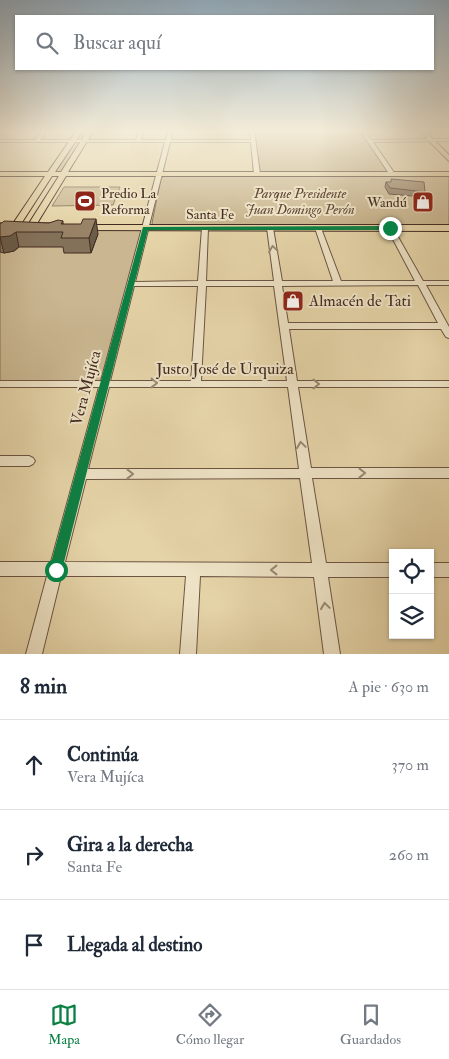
<!DOCTYPE html>
<html lang="es">
<meta charset="utf-8">
<style>
:root{--surface:#fff;--page:#f2f2f3;--text:#1f2937;--muted:#747a83;--line:#e0e1e3;--accent:#0b8043}
body{margin:0;font-family:"IM FELL Double Pica",serif;background:var(--page);color:var(--text)}
.controls{position:absolute;right:15px;bottom:15px;display:grid;overflow:hidden;border-radius:0px;box-shadow:0 1px 4px #0004}
.controls button{width:45px;height:45px;display:grid;place-items:center;padding:0;border:0;border-bottom:1px solid var(--line);background:var(--surface);color:var(--text);font:25px sans-serif}
.stop{position:absolute;width:15px;height:15px;margin:-11px;border:4px solid #0b8043;border-radius:50%;background:#fff}
.stop.end{background:#0b8043;border-color:#fff;box-shadow:0 1px 5px #0008}
.list{margin:0;padding:0;list-style:none}
h2{display:flex;justify-content:space-between;align-items:center;height:65px;margin:0;padding:0 20px;font-size:21px}
h2 small{font-size:16px;font-weight:400;color:var(--muted)}
.list li{display:grid;grid-template-columns:32px 1fr auto;gap:15px;align-items:center;box-sizing:border-box;height:90px;padding:0 20px;border-top:1px solid var(--line)}
.list b{display:block;font-size:19px;white-space:nowrap}
.list p{margin:0;font-size:16px;white-space:nowrap;color:var(--muted)}
.list em{font-size:16px;font-style:normal;color:var(--muted)}
.icon{flex:none;width:28px;height:28px;fill:none;stroke:currentColor;stroke-width:2;stroke-linecap:round;stroke-linejoin:round}
.map{position:relative;flex:none;width:449px;height:654px;overflow:hidden}
.search{position:absolute;background:var(--surface);box-shadow:0 1px 4px #0004;left:15px;right:15px;top:15px;height:55px;display:flex;align-items:center;gap:12px;box-sizing:border-box;padding:0 18px;border-radius:0px;color:var(--muted);font-size:19px}
.sheet{height:335px;background:var(--surface)}
nav{display:flex;justify-content:space-around;align-items:center;box-sizing:border-box;height:70px;border-top:1px solid var(--line);background:var(--surface);font-size:14px;color:var(--muted)}
nav a{display:grid;justify-items:center;gap:2px}
nav .on{color:var(--accent)}
.map>svg:first-child{display:block}
</style>
<div class="map">
<svg width="449" height="654" viewBox="0 0 449 654">
<rect width="100%" height="100%" fill="#e5d4a8"/>
<filter id="stains"><feTurbulence type="fractalNoise" baseFrequency=".004" numOctaves="4"/><feColorMatrix values="0 0 0 0 .2 0 0 0 0 .09 0 0 0 0 .02 0 0 0 .5 -.17"/></filter>
<radialGradient id="worn" r=".72"><stop offset=".6" stop-color="#630" stop-opacity="0"/><stop offset="1" stop-color="#630" stop-opacity=".3"/></radialGradient>
<g fill="#cab791" stroke="#877159">
<path d="M 80,130 L 91,130 L 64,174 L 51,174 Z"/>
<path d="M 252,130 L 362,130 L 392,174 L 257,174 Z"/>
<path d="M 165,176 L 449,176 L 449,227 L 153,225 L 152,223 L 161,178 Z"/>
<path d="M 64,187 L 120,187 L 113,205 L 52,206 Z"/>
<path d="M 0,228 L 145,228 L 105,383 L 0,384 Z"/>
</g>
<g fill="none" stroke-linecap="round" stroke-linejoin="round">
<g stroke="#6c5543" stroke-width="2">
<g id="minor">
<path d="M 1,130 L 6,130 L 0,135 L 0,131 Z"/>
<path d="M 43,130 L 48,130 L 40,140 L 136,140 L 140,130 L 144,130 L 141,140 L 166,140 L 169,130 L 173,130 L 171,140 L 251,140 L 250,130 L 254,130 L 260,174 L 257,176 L 254,174 L 251,142 L 170,142 L 135,282 L 198,281 L 202,228 L 205,226 L 208,228 L 206,281 L 274,281 L 267,228 L 270,226 L 273,228 L 282,281 L 333,281 L 315,228 L 318,226 L 321,228 L 341,281 L 415,281 L 387,228 L 390,226 L 393,228 L 423,281 L 449,281 L 449,285 L 426,285 L 449,327 L 449,338 L 446,337 L 441,329 L 289,329 L 297,381 L 449,381 L 449,387 L 298,387 L 311,468 L 449,468 L 449,478 L 312,478 L 326,563 L 393,563 L 393,577 L 328,577 L 340,654 L 324,654 L 314,577 L 200,576 L 196,654 L 180,654 L 186,576 L 61,576 L 42,654 L 26,654 L 47,576 L 0,576 L 0,562 L 51,562 L 99,387 L 0,387 L 0,381 L 101,381 L 165,142 L 0,142 L 0,140 L 35,140 ZM 418,285 L 438,323 L 288,323 L 282,286 ZM 134,286 L 198,286 L 191,381 L 110,381 ZM 206,286 L 274,286 L 287,381 L 201,381 ZM 109,387 L 288,387 L 299,469 L 88,469 ZM 300,478 L 312,563 L 65,562 L 86,479 Z"/>
<path d="M 360,130 L 364,130 L 371,140 L 449,139 L 449,141 L 373,142 L 395,174 L 392,176 L 390,175 Z"/>
<path d="M 0,456 L 29,456 L 33,458 L 35,461 L 33,464 L 29,466 L 0,466 Z"/>
<rect x="430" y="563" width="19" height="14"/>
</g>
</g>
<g stroke="#442b21" stroke-width="2">
<g id="major">
<path d="M 77,130 L 83,130 L 55,172 L 61,172 L 88,130 L 94,130 L 68,172 L 449,172 L 449,176 L 66,176 L 33,230 L 27,230 L 26,228 L 59,176 L 52,176 L 17,230 L 11,230 L 10,228 L 45,176 L 0,176 L 0,172 L 48,172 Z"/>
<path d="M 418,130 L 424,130 L 449,155 L 449,161 Z"/>
<path d="M 82,225 L 449,225 L 449,231 L 79,230 L 78,228 Z"/>
</g>
</g>
<use href="#minor" fill="#eee3c6" fill-rule="evenodd"/>
<use href="#major" fill="#e5d4a8" fill-rule="evenodd"/>
</g>
<g fill="#837159" stroke="#442b21">
<path d="M 386,182 L 425,192 L 424,197 L 389,194 L 385,187 Z"/>
<path d="M 63,221 L 63,224 L 98,234 L 91,253 L 64,253 L 63,247 L 19,247 L 14,251 L 4,253 L 0,252 L 0,223 L 49,223 Z"/>
</g>
<g fill="#6a5c48" stroke="#442b21">
<path d="M 96,219 L 98,234 L 91,253 L 89,238 Z"/>
<path d="M 16,232 L 19,247 L 14,251 L 4,253 L 0,237 Z"/>
</g>
<g fill="#988367" stroke="#442b21">
<path d="M 391,179 L 424,182 L 425,192 L 390,188 L 386,182 L 391,182 Z"/>
<path d="M 83,219 L 96,219 L 89,238 L 61,238 L 63,232 L 16,232 L 10,236 L 0,237 L 0,223 L 2,223 L 4,221 L 49,223 L 58,220 L 63,221 L 61,224 L 81,224 Z"/>
</g>
<defs><path id="oneway-chevron" d="M-2-3.5L2.5 0L-2 3.5" fill="none" stroke-width="1.6" stroke-linecap="round" stroke-linejoin="round" transform="scale(1.25)"/></defs>
<g stroke="#998774">
<use href="#oneway-chevron" transform="translate(273 249) rotate(-98)"/>
<use href="#oneway-chevron" transform="translate(154 383)"/>
<use href="#oneway-chevron" transform="translate(316 384)"/>
<use href="#oneway-chevron" transform="translate(301 445) rotate(-98)"/>
<use href="#oneway-chevron" transform="translate(362 473)"/>
<use href="#oneway-chevron" transform="translate(130 474)"/>
<use href="#oneway-chevron" transform="translate(274 570) rotate(-180)"/>
<use href="#oneway-chevron" transform="translate(325 606) rotate(-98)"/>
</g>
<linearGradient id="sky" x2="0" y2="1"><stop stop-color="#91aabc"/><stop offset="0.59" stop-color="#f3ecd8"/><stop offset="1" stop-color="#f3ecd8" stop-opacity="0"/></linearGradient>
<rect width="449" height="222" fill="url(#sky)"/>
<path fill="#0b8043" d="M 390,226 L 392,230 L 148,230 L 62,570 L 60,575 L 56,576 L 51,575 L 49,570 L 143,227 Z"/>
<defs>
<g id="stadium-square" transform="scale(1.125)"><rect x="-9" y="-9" width="18" height="18" rx="4" fill="#8f2418" stroke="#eee3c6"/><path d="M0-5a6.5 5 0 1 0 0 10a6.5 5 0 1 0 0-10ZM-3.5-1.8h7v3.6h-7Z" fill="#fff"/></g>
<g id="shop-square" transform="scale(1.125)"><rect x="-9" y="-9" width="18" height="18" rx="4" fill="#8f2418" stroke="#eee3c6"/><path d="M-5-2.5h2.3a2.7 3.5 0 0 1 5.4 0H5L5.5 6h-11ZM-1.5-2.5h3a1.5 2.3 0 0 0-3 0Z" fill="#fff"/></g>
</defs>
<g fill-rule="evenodd">
<use href="#stadium-square" x="85" y="201"/>
<use href="#shop-square" x="423" y="202"/>
<use href="#shop-square" x="293" y="301"/>
</g>
<g text-anchor="middle" dominant-baseline="central" stroke-width="4" stroke-linejoin="round" paint-order="stroke">
<g font-size="14" fill="#442b21" stroke="#eee3c6" text-anchor="start">
<text x="101" y="193">Predio La<tspan x="101" dy="16">Reforma</tspan></text>
<text x="407" y="202" text-anchor="end">Wandú</text>
</g>
<g font-size="14" font-style="italic" fill="#5f4737" stroke="#eee3c6">
<text x="300" y="193">Parque Presidente<tspan x="300" dy="16">Juan Domingo Perón</tspan></text>
</g>
<g font-size="14" fill="#442b21" stroke="#eee3c6">
<text x="210" y="214">Santa Fe</text>
</g>
<g font-size="16" fill="#442b21" stroke="#eee3c6" text-anchor="start">
<text x="309" y="301">Almacén de Tati</text>
</g>
<g font-size="16" fill="#442b21" stroke="#eee3c6">
<text x="225" y="369">Justo José de Urquiza</text>
<text transform="translate(86 388) rotate(-75)">Vera Mujíca</text>
</g>
</g>
<rect width="100%" height="100%" filter="url(#stains)"/>
<rect width="100%" height="100%" fill="url(#worn)"/>
</svg>
<div class="controls">
<button><svg class="icon" aria-label="locate" viewBox="0 0 24 24"><circle cx="12" cy="12" r="6"/><path d="M12 2v4M12 18v4M2 12h4M18 12h4"/></svg></button>
<button><svg class="icon" aria-label="layers" viewBox="0 0 24 24"><path d="M12 4l9 5-9 5-9-5zM3 14l9 5 9-5"/></svg></button>
</div>
<div class="stop" style="left:56px;top:570px"></div>
<div class="stop end" style="left:390px;top:228px"></div>
<div class="search"><svg class="icon" aria-label="search" viewBox="0 0 24 24"><circle cx="10" cy="10" r="6"/><path d="M15 15l6 6"/></svg>Buscar aquí</div>
</div>
<section class="sheet">
<h2>8 min<small>A pie · 630 m</small></h2>
<ul class="list">
<li><svg class="icon" aria-label="ahead" viewBox="0 0 24 24"><path d="M12 20V5M6 11l6-6 6 6"/></svg><div><b>Continúa</b><p>Vera Mujíca</p></div><em>370 m</em></li>
<li><svg class="icon" aria-label="right" viewBox="0 0 24 24"><path d="M7 20v-9h11M14 6l5 5-5 5"/></svg><div><b>Gira a la derecha</b><p>Santa Fe</p></div><em>260 m</em></li>
<li><svg class="icon" aria-label="arrive" viewBox="0 0 24 24"><path d="M6 21V4h12l-3 4 3 4H6"/></svg><div><b>Llegada al destino</b></div></li>
</ul>
</section>
<nav>
<a class="on"><svg class="icon" aria-label="map" viewBox="0 0 24 24"><path d="M3 6l6-2 6 2 6-2v14l-6 2-6-2-6 2zM9 4v14M15 6v14"/></svg>Mapa</a>
<a><svg class="icon" aria-label="directions" viewBox="0 0 24 24"><path d="M12 3l9 9-9 9-9-9zM9 14v-3h6M13 9l2 2-2 2"/></svg>Cómo llegar</a>
<a><svg class="icon" aria-label="saved" viewBox="0 0 24 24"><path d="M7 4h10v16l-5-4-5 4z"/></svg>Guardados</a>
</nav>
